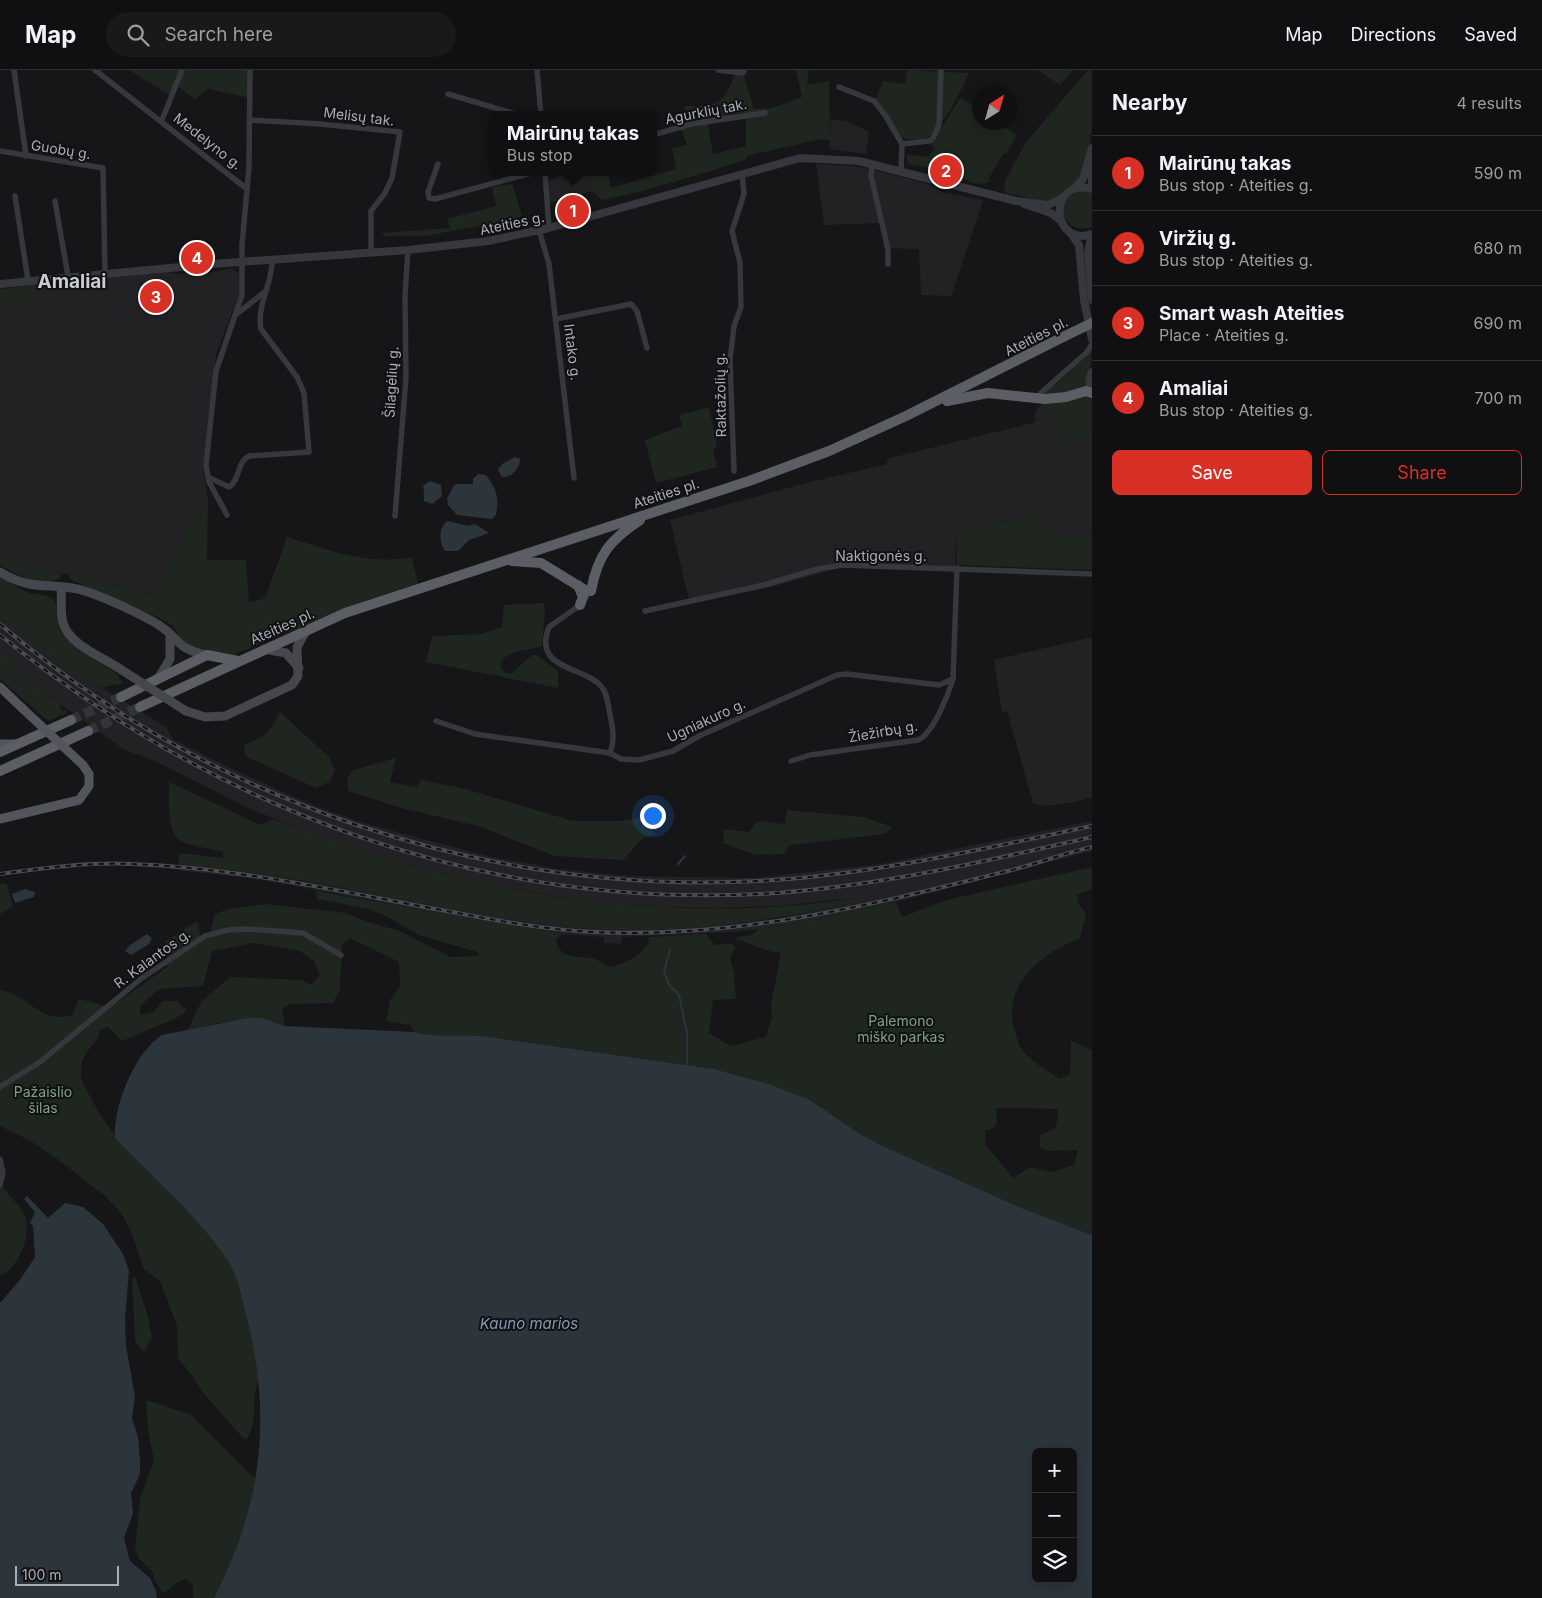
<!DOCTYPE html>
<meta charset="utf-8">
<style>
:root{--surface:#101012;--page:#19191b;--text:#f1f3f6;--muted:#9c9d9f;--line:#303032;--accent:#d93025}
body{margin:0;font-family:Inter,sans-serif;background:var(--page);color:var(--text)}
.controls{position:absolute;right:15px;bottom:15px;display:grid;overflow:hidden;border-radius:8px;box-shadow:0 2px 12px #0003}
.controls button{width:45px;height:45px;display:grid;place-items:center;padding:0;border:0;border-bottom:1px solid var(--line);background:var(--surface);color:var(--text);font:25px sans-serif}
.compass{position:absolute;left:972px;top:15px;width:45px;height:45px;border-radius:50%;background:var(--surface);box-shadow:0 2px 12px #0003;rotate:37deg}
.scale{position:absolute;left:15px;bottom:12px;width:104px;box-sizing:border-box;padding-left:5px;border:2px solid #a8adb8;border-top:0;font-size:14px;line-height:18px;white-space:nowrap;color:#a8adb8;-webkit-text-stroke:4px #111113;paint-order:stroke}
.you{position:absolute;left:652px;top:745px;width:18px;height:18px;margin:-12px;border:4px solid #fff;border-radius:50%;background:#1a73e8;box-shadow:0 0 0 8px #1a73e833}
.badge{display:grid;place-items:center;width:32px;height:32px;border-radius:50%;background:var(--accent);color:#fff;font-size:16px;font-weight:700}
.pin{position:absolute;translate:-50% -50%;border:2px solid #fff;box-shadow:0 1px 5px #0006}
.popup{position:absolute;left:489px;top:41px;width:168px;height:65px;box-sizing:border-box;display:grid;place-content:center;border-radius:8px;background:var(--surface);filter:drop-shadow(0 1px 4px #0005);font-size:16px;white-space:nowrap;color:var(--muted)}
.popup b{font-size:19px;color:var(--text)}
.popup::after{content:'';position:absolute;left:50%;top:100%;margin-left:-10px;border:10px solid transparent;border-top-color:var(--surface)}
.list{margin:0;padding:0;list-style:none}
h2{display:flex;justify-content:space-between;align-items:center;height:65px;margin:0;padding:0 20px;font-size:21px}
h2 small{font-size:16px;font-weight:400;color:var(--muted)}
.list li{display:grid;grid-template-columns:32px 1fr auto;gap:15px;align-items:center;box-sizing:border-box;height:75px;padding:0 20px;border-top:1px solid var(--line)}
.list b{display:block;font-size:19px;white-space:nowrap}
.list p{margin:0;font-size:16px;white-space:nowrap;color:var(--muted)}
.list em{font-size:16px;font-style:normal;color:var(--muted)}
.actions{display:flex;gap:10px;padding:15px 20px}
.actions a{flex:1;padding:11px 0;border:1px solid var(--accent);border-radius:8px;text-align:center;font-size:18px;color:var(--accent)}
.actions .main{background:var(--accent);color:#fff}
.icon{flex:none;width:28px;height:28px;fill:none;stroke:currentColor;stroke-width:2;stroke-linecap:round;stroke-linejoin:round}
.map{position:relative;flex:none;width:1092px;height:1528px;overflow:hidden}
header{display:flex;align-items:center;gap:30px;box-sizing:border-box;height:70px;padding:0 25px;background:var(--surface);border-bottom:1px solid var(--line)}
header strong{font-size:24px}
nav{display:flex;gap:28px;margin-inline-start:auto;font-size:18px}
.search{width:350px;height:45px;background:var(--page);display:flex;align-items:center;gap:12px;box-sizing:border-box;padding:0 18px;border-radius:28px;color:var(--muted);font-size:19px}
main{display:flex}
aside{flex:1;background:var(--surface)}
.map>svg:first-child{display:block}
</style>
<header>
<strong>Map</strong>
<div class="search"><svg class="icon" aria-label="search" viewBox="0 0 24 24"><circle cx="10" cy="10" r="6"/><path d="M15 15l6 6"/></svg>Search here</div>
<nav><a>Map</a><a>Directions</a><a>Saved</a></nav>
</header>
<main>
<div class="map">
<svg width="1092" height="1528" viewBox="0 0 1092 1528">
<rect width="100%" height="100%" fill="#161618"/>
<g fill="#222225">
<path d="M 831,49 L 847,51 L 869,62 L 866,84 L 829,79 Z"/>
<path d="M 816,94 L 857,96 L 929,114 L 941,122 L 983,130 L 951,226 L 921,225 L 919,179 L 884,178 L 880,153 L 824,155 Z"/>
<path d="M 574,102 L 588,102 L 592,121 L 550,133 L 549,110 Z"/>
<path d="M 230,198 L 239,203 L 240,222 L 216,284 L 204,404 L 208,430 L 150,525 L 78,505 L 48,502 L 24,495 L 0,482 L 0,219 L 167,202 L 180,204 L 213,202 Z"/>
<path d="M 1052,341 L 1060,375 L 1092,367 L 1092,464 L 1074,467 L 1062,466 L 1048,458 L 1036,444 L 956,463 L 955,501 L 843,497 L 767,518 L 690,534 L 670,450 L 806,413 L 887,394 L 886,389 L 1036,352 L 1039,344 Z"/>
<path d="M 0,546 L 76,605 L 78,603 L 166,657 L 173,669 L 230,698 L 310,734 L 360,752 L 487,786 L 558,799 L 629,806 L 755,808 L 881,794 L 1092,751 L 1092,781 L 896,832 L 791,855 L 732,862 L 622,867 L 621,874 L 604,873 L 604,867 L 562,864 L 504,855 L 257,809 L 178,800 L 178,794 L 228,798 L 515,848 L 610,859 L 678,859 L 733,855 L 786,847 L 857,832 L 856,828 L 778,836 L 718,838 L 658,837 L 597,833 L 483,814 L 373,785 L 321,767 L 248,738 L 155,691 L 125,680 L 27,611 L 29,607 L 0,582 Z"/>
<path d="M 1092,567 L 1092,727 L 1076,732 L 1044,736 L 1033,733 L 1007,641 L 1002,642 L 994,590 Z"/>
</g>
<g fill="#1e261f" fill-rule="evenodd">
<path d="M 129,0 L 250,0 L 250,28 L 208,19 L 195,29 L 176,15 L 171,26 Z"/>
<path d="M 796,0 L 809,0 L 807,15 L 829,11 L 830,70 L 821,69 L 747,86 L 747,89 C 699,105 651,120 602,130 L 592,121 L 588,102 L 608,102 L 611,118 L 676,99 L 672,78 L 687,75 L 680,56 L 691,53 L 684,36 C 719,36 723,36 736,1 L 743,3 L 754,39 L 772,38 L 802,27 ZM 749,45 L 746,49 L 746,76 L 713,84 L 708,56 L 711,51 Z"/>
<path d="M 907,0 L 969,3 C 961,19 941,65 923,69 C 917,71 906,69 900,67 L 875,30 L 883,11 L 905,14 Z"/>
<path d="M 1038,0 L 1073,0 L 1060,15 Z"/>
<path d="M 1088,0 L 1092,0 L 1092,61 L 1083,106 L 1059,127 L 1048,132 L 1007,123 L 1004,119 L 1005,111 L 1026,72 Z"/>
<path d="M 961,27 L 979,40 L 979,52 L 999,53 L 1017,65 L 1007,83 L 1003,84 L 989,108 L 990,111 C 980,117 972,112 961,108 L 960,104 L 908,94 L 906,84 L 928,87 L 935,79 L 931,74 Z"/>
<path d="M 512,114 L 522,145 L 516,149 L 425,166 L 384,166 L 382,163 L 450,158 L 447,149 L 496,136 L 492,117 Z"/>
<path d="M 1081,120 L 1092,123 L 1092,157 C 1079,161 1070,157 1064,146 C 1063,132 1068,124 1081,120 Z"/>
<path d="M 33,215 L 36,216 L 36,229 L 0,234 L 0,219 Z"/>
<path d="M 1092,280 C 1092,293 1089,304 1088,317 L 1069,325 L 1041,325 L 1062,309 Z"/>
<path d="M 1086,324 L 1092,326 L 1092,367 L 1060,375 L 1052,342 L 1039,344 L 1035,352 C 1032,326 1067,328 1086,324 Z"/>
<path d="M 709,337 L 717,375 L 713,380 L 717,397 L 656,413 L 645,370 L 682,356 L 679,345 Z"/>
<path d="M 208,430 L 207,490 L 246,490 L 249,532 L 263,529 L 267,523 L 287,467 C 331,480 366,496 412,487 L 418,514 L 367,530 L 230,586 L 184,574 L 173,556 L 162,549 L 70,509 L 69,504 L 78,505 L 150,525 Z"/>
<path d="M 1036,444 C 1054,466 1064,469 1092,464 L 1092,500 L 957,495 L 956,463 Z"/>
<path d="M 0,482 L 24,495 L 61,503 L 60,508 C 45,519 14,504 0,495 Z"/>
<path d="M 0,506 C 11,513 22,522 35,524 C 41,525 48,524 53,530 C 60,537 55,550 60,559 C 69,576 102,593 119,605 L 118,607 L 124,613 L 99,618 L 78,603 L 76,605 L 0,546 Z"/>
<path d="M 544,533 L 545,540 L 542,576 C 527,582 504,578 500,597 L 506,603 L 512,603 L 532,585 L 537,585 L 558,601 L 558,618 L 426,592 L 432,566 L 481,564 L 502,557 L 504,535 Z"/>
<path d="M 0,582 L 29,607 L 27,611 L 59,634 L 62,641 L 66,640 L 67,643 L 48,651 L 0,609 Z"/>
<path d="M 280,642 L 330,688 L 335,700 L 329,712 L 316,718 L 245,686 L 244,674 C 266,668 269,663 280,642 Z"/>
<path d="M 396,688 L 390,712 L 416,717 L 421,710 L 462,718 L 573,751 L 620,751 L 641,747 L 656,764 L 642,769 L 623,790 L 555,786 L 478,756 L 405,739 L 348,721 L 347,708 L 353,700 Z"/>
<path d="M 169,712 L 261,755 L 274,749 C 458,822 659,858 856,828 L 857,832 C 775,850 692,864 607,859 C 462,850 322,805 178,794 L 180,783 L 223,788 L 223,782 C 210,778 193,777 181,771 C 166,764 169,726 169,712 Z"/>
<path d="M 787,740 L 863,747 L 893,757 L 885,764 L 790,775 L 784,784 L 756,785 L 723,773 L 724,759 L 749,762 L 758,751 L 785,754 Z"/>
<path d="M 1092,797 L 1092,819 L 1077,825 L 1079,835 L 1086,843 L 1080,868 C 1040,884 1001,915 1015,962 C 1017,967 1018,973 1020,977 C 1027,989 1047,1000 1059,1009 L 1070,1004 L 1071,971 L 1092,980 L 1092,1165 L 1019,1137 L 885,1077 L 860,1064 L 810,1030 L 769,1014 L 714,999 L 482,966 C 459,964 436,968 414,962 L 410,955 L 386,951 L 390,930 L 400,916 L 399,892 L 350,868 L 342,875 L 340,919 L 333,933 L 290,934 L 282,939 L 285,956 C 252,943 221,953 188,960 L 201,932 L 230,907 L 302,910 L 311,915 L 320,905 L 314,891 L 300,881 L 252,873 L 212,881 L 203,916 L 159,919 L 140,936 L 140,945 L 153,942 L 163,931 L 178,931 L 187,941 L 176,948 L 122,971 L 108,957 L 100,960 C 96,979 79,980 81,1007 C 82,1014 88,1022 91,1028 C 123,1092 190,1128 227,1189 C 248,1224 252,1270 259,1309 C 250,1329 259,1350 247,1369 L 243,1368 L 200,1319 L 194,1308 L 178,1288 L 177,1256 L 160,1211 L 144,1199 L 131,1162 L 122,1144 L 105,1126 L 56,1088 L 29,1070 L 0,1056 L 0,920 C 30,925 40,955 72,945 L 79,929 L 111,937 L 167,897 L 166,871 L 197,851 L 201,868 L 209,867 L 215,844 L 228,839 L 265,834 L 346,843 L 368,852 L 400,861 L 450,887 L 479,886 L 477,882 L 419,865 L 386,846 L 368,839 L 317,829 L 316,821 L 562,864 L 556,870 C 559,889 577,886 591,888 C 597,889 604,894 609,897 C 623,895 642,885 649,872 L 648,867 L 706,864 L 715,875 L 730,873 L 735,877 L 730,888 L 734,903 L 736,929 L 713,930 L 709,963 L 730,976 L 766,967 L 772,948 L 771,934 L 781,883 C 766,882 753,874 737,870 L 737,867 L 752,865 L 758,859 L 791,855 L 896,832 L 902,847 L 947,830 ZM 996,1038 L 1059,1039 L 1056,1057 L 1041,1065 L 1039,1072 L 1041,1078 L 1047,1081 L 1078,1080 L 1074,1095 L 1051,1102 L 1030,1097 L 1013,1108 L 985,1074 L 985,1061 L 992,1059 L 997,1052 Z"/>
<path d="M 3,813 L 7,814 L 13,836 L 0,844 L 0,814 Z"/>
<path d="M 0,1109 C 5,1126 17,1129 24,1144 C 33,1163 19,1198 0,1206 Z"/>
<path d="M 135,1206 L 148,1247 L 152,1267 L 144,1282 L 135,1271 L 132,1209 Z"/>
<path d="M 146,1330 L 191,1345 L 255,1409 C 250,1452 234,1490 214,1528 L 193,1528 L 193,1515 L 185,1509 C 175,1511 172,1519 163,1523 L 154,1509 L 154,1503 L 140,1490 L 135,1479 L 140,1429 L 154,1390 L 148,1362 Z"/>
</g>
<g fill="#2c353c" fill-rule="evenodd">
<path d="M 515,387 L 520,389 C 520,399 512,407 502,407 L 498,400 L 502,394 Z"/>
<path d="M 478,404 L 486,405 C 497,419 499,428 496,445 L 492,449 L 457,445 L 448,435 L 447,428 L 455,414 L 473,414 L 473,409 Z"/>
<path d="M 430,411 L 441,415 L 442,426 L 432,434 L 424,431 C 423,425 425,421 423,416 Z"/>
<path d="M 447,451 L 469,456 L 475,454 L 489,463 L 469,470 L 458,481 L 445,481 C 439,471 438,459 447,451 Z"/>
<path d="M 25,819 L 35,822 L 34,827 L 15,833 L 12,824 Z"/>
<path d="M 147,864 L 152,868 L 149,874 L 131,885 L 125,881 L 130,875 Z"/>
<path d="M 248,948 L 261,948 L 285,956 L 414,962 C 436,968 459,964 482,966 L 714,999 L 769,1014 L 810,1030 L 860,1064 L 885,1077 L 1019,1137 L 1092,1165 L 1092,1528 L 214,1528 C 261,1437 272,1351 248,1252 C 242,1229 239,1207 226,1188 C 195,1143 152,1107 115,1068 C 113,1036 135,982 162,965 ZM 1036,1382 L 1073,1382 L 1073,1509 L 1036,1509 Z"/>
<path d="M 27,1126 L 48,1148 L 65,1133 L 83,1137 L 103,1154 L 123,1184 L 129,1201 L 125,1248 L 126,1276 L 135,1326 L 132,1348 L 138,1367 L 140,1391 L 140,1404 L 131,1423 L 133,1444 L 124,1468 L 130,1491 L 150,1508 L 156,1521 L 157,1528 L 0,1528 L 0,1233 L 20,1210 L 35,1187 L 33,1156 L 30,1153 L 35,1142 L 24,1129 Z"/>
</g>
<g fill="none" stroke-linecap="round" stroke-linejoin="round">
<g stroke="#2c353c" stroke-width="2">
<path d="M 678,794 L 685,786"/>
<path d="M 670,880 L 664,902 L 670,916 L 679,925 L 687,963 L 687,996"/>
</g>
<g stroke="#333438" stroke-width="10" stroke-dasharray="10 5" stroke-linecap="butt">
<path d="M 71,650 L 121,627"/>
<path d="M 88,661 L 140,637"/>
</g>
<g stroke="#37383d" stroke-width="5.5">
<path d="M 14,0 L 26,86"/>
<path d="M 95,0 L 247,119"/>
<path d="M 537,0 L 541,45"/>
<path d="M 718,0 L 743,3 L 744,0"/>
<path d="M 839,17 L 874,31 L 885,45 L 902,74 L 901,101"/>
<path d="M 448,24 L 519,45"/>
<path d="M 162,50 L 182,0"/>
<path d="M 249,50 L 320,54 L 400,62 L 392,108 L 385,123 L 371,141 L 371,183"/>
<path d="M 653,65 L 691,54 L 765,43"/>
<path d="M 902,74 L 929,71 L 933,68 L 939,55 L 941,0"/>
<path d="M 0,81 L 103,98 L 105,203"/>
<path d="M 438,94 L 428,122 L 429,128 L 435,129 L 535,102"/>
<path d="M 872,94 L 871,106 L 888,179 L 888,194"/>
<path d="M 545,102 L 549,158"/>
<path d="M 15,126 L 28,210"/>
<path d="M 55,131 L 68,206"/>
<path d="M 539,160 L 549,194 L 574,408"/>
<path d="M 238,243 L 266,221"/>
<path d="M 556,249 L 631,234 L 637,241 L 647,278"/>
<path d="M 1034,329 L 1087,282 L 1092,274"/>
<path d="M 734,401 L 730,290 L 734,256 L 741,237 L 740,193 L 732,161 L 744,124 L 742,103"/>
<path d="M 210,408 L 229,417 C 240,410 237,392 249,386 L 309,382 L 304,323 L 297,307 L 261,259 C 256,236 273,213 272,190"/>
<path d="M 227,445 L 209,412 L 206,395 L 216,301 L 242,225 L 242,175 L 249,97 L 250,0"/>
<path d="M 395,446 L 406,308 L 405,226 L 408,180"/>
<path d="M 591,521 L 576,538 L 549,557 C 532,600 584,596 601,616 C 608,624 608,636 610,645 C 613,659 615,670 610,683"/>
<path d="M 645,541 L 764,515 L 818,499 L 842,495 L 1092,504"/>
<path d="M 436,651 L 475,664 L 610,683 L 621,689 L 639,690 L 673,681 L 699,666 L 837,605 L 847,604 L 939,615 L 953,609"/>
<path d="M 791,691 L 810,685 L 918,670 C 933,664 948,625 953,609 L 957,498"/>
<path d="M 0,1017 L 40,992 L 142,908 L 205,866 L 228,860 L 247,859 L 303,863 L 341,885"/>
<path d="M 0,1089 L 3,1103 L 0,1115"/>
</g>
<g stroke="#37383d" stroke-width="8">
<path d="M 1091,88 L 1092,115"/>
<path d="M 1075,118 L 1083,109 L 1092,78"/>
<path d="M 1092,119 C 1047,107 1051,178 1092,164"/>
<path d="M 1024,134 L 1051,143 L 1060,150"/>
<path d="M 1070,162 L 1079,175 L 1084,230 L 1092,269"/>
<path d="M 1092,166 L 1088,181 L 1092,230"/>
<path d="M 0,214 L 212,194 L 408,180 L 488,171 L 549,158 L 800,88 L 859,91 L 1016,131 L 1048,135 L 1063,128"/>
<path d="M 1092,302 L 1089,311 L 1092,320"/>
</g>
<g stroke="#45474d" stroke-width="9">
<path d="M 0,502 C 34,523 54,511 85,521 C 106,528 141,544 159,555 C 182,570 174,578 207,585"/>
<path d="M 61,518 C 62,529 60,542 63,553 C 69,574 100,586 117,597"/>
<path d="M 264,579 L 286,583 L 299,598"/>
<path d="M 159,607 L 170,589 L 170,564"/>
<path d="M 186,641 L 205,647 L 225,646 L 292,615 L 298,606 L 297,577 L 307,559"/>
</g>
<g stroke="#53555c" stroke-width="9">
<path d="M 0,617 L 22,638"/>
<path d="M 0,674 L 15,674"/>
<path d="M 0,749 L 79,730 L 89,716 L 89,704"/>
</g>
<g stroke="#5b5e65" stroke-width="10">
<path d="M 947,331 L 988,323 L 1045,329 L 1066,327 L 1086,321 L 1092,323"/>
<path d="M 512,491 L 541,493 L 585,520 L 591,521 C 598,484 610,470 640,450"/>
<path d="M 578,515 L 583,527 L 580,535"/>
<path d="M 121,627 L 207,585 L 238,591"/>
<path d="M 140,637 L 345,543 L 749,411 L 829,381 L 906,346 L 1065,266"/>
<path d="M 0,682 L 71,650"/>
<path d="M 0,701 L 88,661"/>
</g>
<g stroke="#4a4c52" stroke-width="4">
<g id="rail">
<path d="M 0,554 C 209,732 485,825 759,811 C 871,805 982,779 1092,756"/>
<path d="M 0,565 C 216,740 479,838 760,824 C 872,818 982,792 1092,767"/>
<path d="M 0,804 C 44,798 88,792 133,794 C 240,798 347,823 452,842 C 499,851 547,860 595,862 C 738,869 875,834 1012,800 C 1039,793 1065,783 1092,777"/>
</g>
</g>
<use href="#rail" stroke="#111113" stroke-width="2" stroke-dasharray="5.5" stroke-linecap="butt"/>
<path stroke="#45474d" stroke-width="9" d="M 117,597 L 186,641"/>
<path stroke="#53555c" stroke-width="9" d="M 22,638 L 83,695 L 89,704"/>
<path stroke="#5b5e65" stroke-width="10" d="M 1065,266 L 1092,253"/>
</g>
<g text-anchor="middle" dominant-baseline="central" stroke-width="4" stroke-linejoin="round" paint-order="stroke">
<g font-size="14" fill="#a8adb8" stroke="#111113">
<text transform="translate(706 41) rotate(-11)">Agurklių tak.</text>
<text transform="translate(359 46) rotate(7)">Melisų tak.</text>
<text transform="translate(208 71) rotate(38)">Medelyno g.</text>
<text transform="translate(61 79) rotate(9)">Guobų g.</text>
<text transform="translate(512 153) rotate(-12)">Ateities g.</text>
<text transform="translate(1036 266) rotate(-27)">Ateities pl.</text>
<text transform="translate(573 282) rotate(83)">Intako g.</text>
<text transform="translate(391 312) rotate(-87)">Šilagėlių g.</text>
<text transform="translate(720 325) rotate(-91)">Raktažolių g.</text>
<text transform="translate(666 423) rotate(-18)">Ateities pl.</text>
<text x="881" y="485">Naktigonės g.</text>
<text transform="translate(282 556) rotate(-24)">Ateities pl.</text>
<text transform="translate(706 650) rotate(-25)">Ugniakuro g.</text>
<text transform="translate(883 661) rotate(-10)">Žiežirbų g.</text>
<text transform="translate(152 888) rotate(-36)">R. Kalantos g.</text>
</g>
<g font-size="14" fill="#7fa381" stroke="#111113">
<text x="901" y="950">Palemono<tspan x="901" dy="16">miško parkas</tspan></text>
<text x="43" y="1021">Pažaislio<tspan x="43" dy="16">šilas</tspan></text>
</g>
<g font-size="15" font-style="italic" fill="#7f9bb3" stroke="#111113">
<text x="529" y="1253">Kauno marios</text>
</g>
<g font-size="19" font-weight="bold" fill="#c9ccd4" stroke="#111113">
<text x="72" y="211">Amaliai</text>
</g>
</g>
</svg>
<div class="controls">
<button>+</button>
<button>−</button>
<button><svg class="icon" aria-label="layers" viewBox="0 0 24 24"><path d="M12 4l9 5-9 5-9-5zM3 14l9 5 9-5"/></svg></button>
</div>
<svg class="compass" viewBox="-18 -18 36 36"><path d="M0-13l5 13h-10z" fill="#e53935"/><path d="M0 13l5-13h-10z" fill="#9c9d9f"/></svg>
<div class="scale">100 m</div>
<div class="you"></div>
<div class="pin badge" style="left:573px;top:141px">1</div>
<div class="popup"><b>Mairūnų takas</b>Bus stop</div>
<div class="pin badge" style="left:946px;top:101px">2</div>
<div class="pin badge" style="left:156px;top:227px">3</div>
<div class="pin badge" style="left:197px;top:188px">4</div>
</div>
<aside>
<h2>Nearby<small>4 results</small></h2>
<ul class="list">
<li><span class="badge">1</span><div><b>Mairūnų takas</b><p>Bus stop · Ateities g.</p></div><em>590 m</em></li>
<li><span class="badge">2</span><div><b>Viržių g.</b><p>Bus stop · Ateities g.</p></div><em>680 m</em></li>
<li><span class="badge">3</span><div><b>Smart wash Ateities</b><p>Place · Ateities g.</p></div><em>690 m</em></li>
<li><span class="badge">4</span><div><b>Amaliai</b><p>Bus stop · Ateities g.</p></div><em>700 m</em></li>
</ul>
<div class="actions"><a class="main">Save</a><a>Share</a></div>
</aside>
</main>
